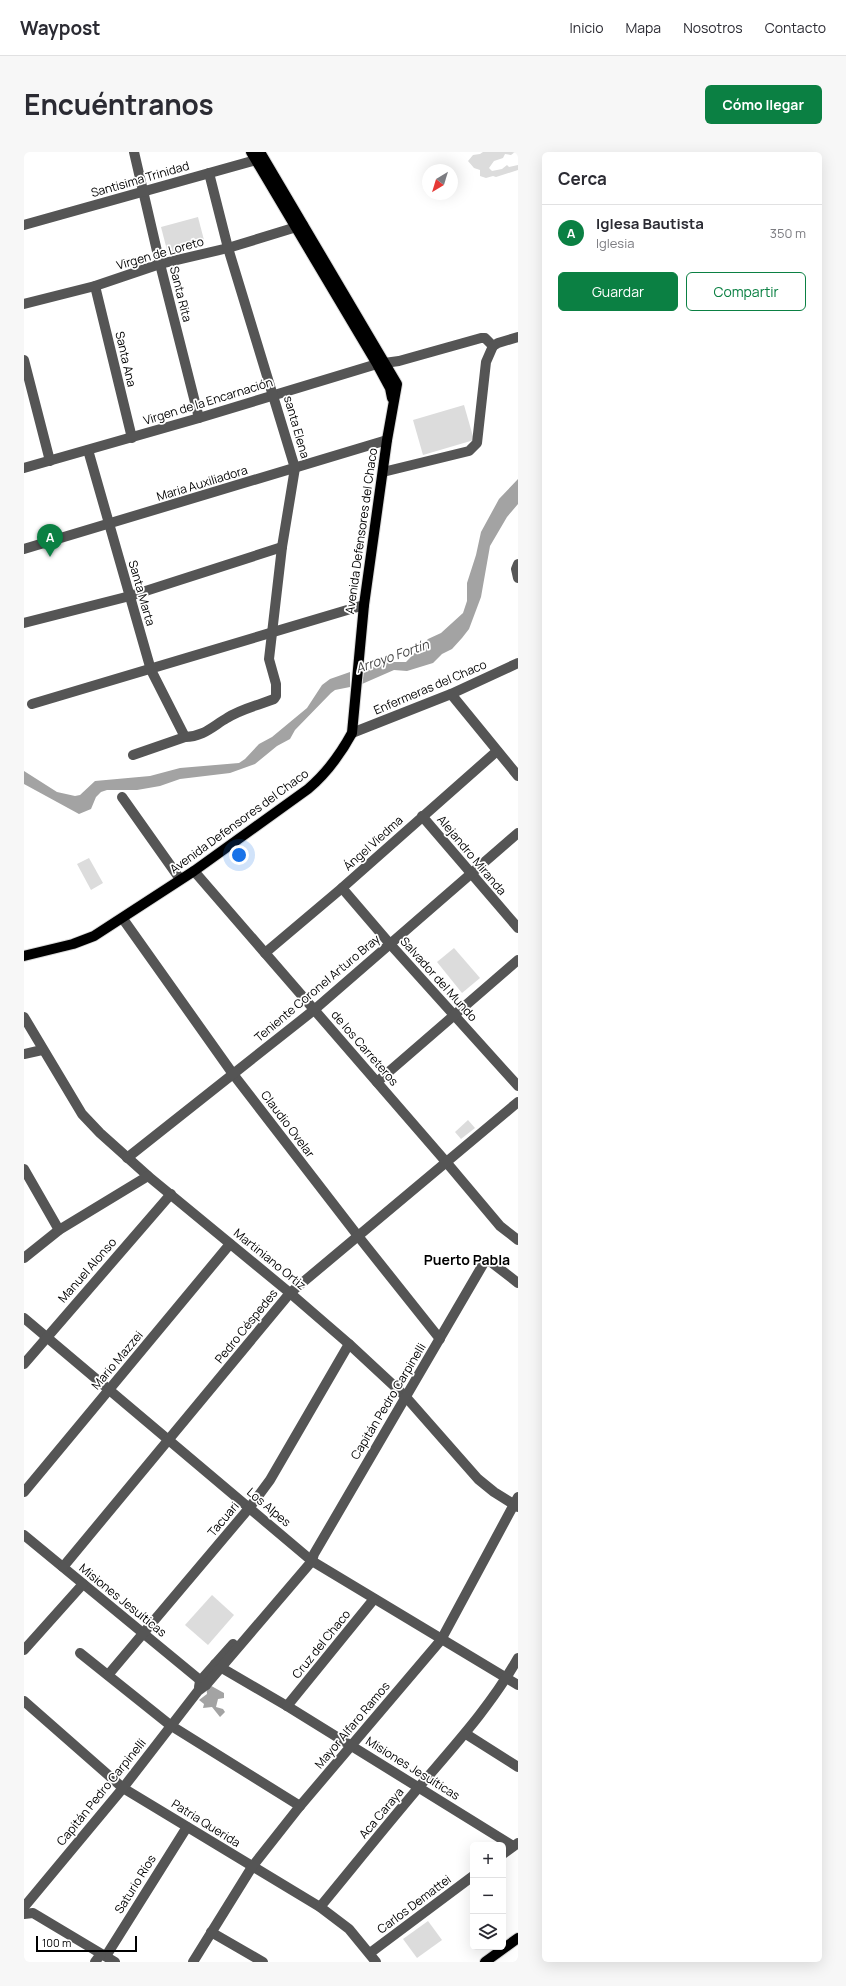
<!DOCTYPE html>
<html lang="es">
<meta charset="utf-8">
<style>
:root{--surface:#fff;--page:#f7f7f7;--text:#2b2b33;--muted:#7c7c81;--line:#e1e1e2;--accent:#0b8043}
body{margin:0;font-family:Manrope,sans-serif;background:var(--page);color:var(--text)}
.controls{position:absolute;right:12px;bottom:12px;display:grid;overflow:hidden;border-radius:6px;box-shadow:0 4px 16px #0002}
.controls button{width:36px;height:36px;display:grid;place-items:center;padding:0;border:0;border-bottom:1px solid var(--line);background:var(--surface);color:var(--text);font:20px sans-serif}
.compass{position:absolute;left:398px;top:12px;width:36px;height:36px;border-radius:50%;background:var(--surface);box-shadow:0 4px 16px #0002;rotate:218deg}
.scale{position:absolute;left:12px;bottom:10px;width:101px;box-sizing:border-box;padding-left:4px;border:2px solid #000;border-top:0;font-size:11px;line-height:14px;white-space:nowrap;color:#000;-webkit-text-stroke:3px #fff;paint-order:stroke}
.you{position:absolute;left:215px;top:703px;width:14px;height:14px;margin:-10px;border:3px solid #fff;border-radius:50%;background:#1a73e8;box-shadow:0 0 0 6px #1a73e833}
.badge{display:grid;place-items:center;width:26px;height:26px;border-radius:50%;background:var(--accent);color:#fff;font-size:13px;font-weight:700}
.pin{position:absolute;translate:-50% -33px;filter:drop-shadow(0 1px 2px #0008)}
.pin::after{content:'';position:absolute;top:21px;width:14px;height:12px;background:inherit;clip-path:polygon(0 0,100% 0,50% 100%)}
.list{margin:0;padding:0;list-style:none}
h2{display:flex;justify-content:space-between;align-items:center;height:52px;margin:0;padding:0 16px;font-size:17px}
h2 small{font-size:13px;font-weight:400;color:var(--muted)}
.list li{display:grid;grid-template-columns:26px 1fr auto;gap:12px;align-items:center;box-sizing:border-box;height:56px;padding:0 16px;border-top:1px solid var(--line)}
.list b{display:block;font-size:15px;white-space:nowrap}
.list p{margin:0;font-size:13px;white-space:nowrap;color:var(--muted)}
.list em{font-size:13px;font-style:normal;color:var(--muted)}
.actions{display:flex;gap:8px;padding:12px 16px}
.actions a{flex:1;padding:9px 0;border:1px solid var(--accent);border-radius:6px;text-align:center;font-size:14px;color:var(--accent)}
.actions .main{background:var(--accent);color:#fff}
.icon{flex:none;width:22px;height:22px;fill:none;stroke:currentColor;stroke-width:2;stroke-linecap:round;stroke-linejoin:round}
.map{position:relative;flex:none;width:494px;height:1810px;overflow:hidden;border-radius:6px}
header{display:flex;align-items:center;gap:24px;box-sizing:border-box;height:56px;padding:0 20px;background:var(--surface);border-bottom:1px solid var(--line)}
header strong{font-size:19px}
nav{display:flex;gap:22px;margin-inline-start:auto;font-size:14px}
.intro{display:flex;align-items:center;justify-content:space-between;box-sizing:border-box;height:96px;padding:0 24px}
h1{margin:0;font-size:28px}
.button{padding:10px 18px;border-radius:6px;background:var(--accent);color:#fff;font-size:14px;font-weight:700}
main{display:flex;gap:24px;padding:0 24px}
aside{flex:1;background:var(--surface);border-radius:6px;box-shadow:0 4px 16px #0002}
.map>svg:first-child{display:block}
</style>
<header>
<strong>Waypost</strong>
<nav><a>Inicio</a><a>Mapa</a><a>Nosotros</a><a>Contacto</a></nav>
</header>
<div class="intro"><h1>Encuéntranos</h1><a class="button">Cómo llegar</a></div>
<main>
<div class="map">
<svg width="494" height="1810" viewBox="0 0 494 1810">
<rect width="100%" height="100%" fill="#fff"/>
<g fill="#dcdcdc">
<path d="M 459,0 L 491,0 L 487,3 L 481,2 L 479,6 L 470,9 L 465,16 L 468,19 L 478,17 L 483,13 L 485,15 L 494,13 L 494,18 L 472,25 L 469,24 L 462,26 L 456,24 L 456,18 L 450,16 L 444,9 L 449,3 L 456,2 Z"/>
<path d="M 174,65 L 181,92 L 144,102 L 137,75 Z"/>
<path d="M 440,253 L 450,288 L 399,303 L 389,268 Z"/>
<path d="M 65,706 L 79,731 L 67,738 L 53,712 Z"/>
<path d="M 430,796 L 456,826 L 438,841 L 413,810 Z"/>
<path d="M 444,968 L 451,976 L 437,987 L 431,980 Z"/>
<path d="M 188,1443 L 210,1463 L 184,1493 L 161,1473 Z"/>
<path d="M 404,1769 L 418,1788 L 393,1806 L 379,1787 Z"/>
</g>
<g fill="#a3a3a3">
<path d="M 494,327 L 494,352 L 483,365 L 466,394 L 457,445 L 445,477 L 438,486 L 428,497 L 418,502 L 409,511 L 383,519 L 370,518 L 338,532 L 340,519 L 359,510 L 382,510 L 404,487 L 417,481 L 439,461 L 443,449 L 443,431 L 452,403 L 457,380 L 475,347 Z"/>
<path d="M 326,520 L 326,535 L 311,538 L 307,541 L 271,578 L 266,587 L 253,594 L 231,612 L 206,621 L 156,627 L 136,634 L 113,638 L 83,638 L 77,640 L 72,645 L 67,657 L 55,662 L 0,632 L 0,619 L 33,640 L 51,644 L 56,643 L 71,629 L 126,624 L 156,616 L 215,611 L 221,607 L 235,592 L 248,585 L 283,556 L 298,533 L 306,527 Z"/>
<path d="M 182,1531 L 200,1541 L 200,1546 L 194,1547 L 192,1555 L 199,1557 L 201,1560 L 196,1565 L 188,1555 L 179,1556 L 180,1552 L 175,1548 L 183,1542 Z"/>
</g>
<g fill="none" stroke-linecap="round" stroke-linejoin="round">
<g stroke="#dbdbdb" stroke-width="12">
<g id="major">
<path d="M 227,0 L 353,212 L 366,236 L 368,246"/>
<path d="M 0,804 L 49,792 L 70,784 L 170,719 L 284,637 C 303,621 316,603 328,581 L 340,453 L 363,288 L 373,232 L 236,0"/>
<path d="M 461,1810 L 494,1786"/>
</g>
</g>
<g stroke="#555" stroke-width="10">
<path d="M 110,0 L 136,112 L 175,266"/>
<path d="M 0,73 L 239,6"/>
<path d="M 71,134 L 108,286"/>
<path d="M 0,152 L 71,134 L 136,112 L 204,96 L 279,73"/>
<path d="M 0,208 L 26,309"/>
<path d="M 64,298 L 127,518 L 161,585"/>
<path d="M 0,316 L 175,266 L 353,212 L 375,209 L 457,186 L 461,186 L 469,194 L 474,191 L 494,185"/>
<path d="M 359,320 L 445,299 L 453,291 L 462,210 L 469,194"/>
<path d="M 0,397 L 363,288"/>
<path d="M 494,412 L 492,417 L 494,426"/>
<path d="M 0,471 L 106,444 L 258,395"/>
<path d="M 427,542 L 494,624"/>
<path d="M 8,552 L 340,453"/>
<path d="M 328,581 L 427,542 L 494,511"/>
<path d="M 109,603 L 161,585 C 179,585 189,574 203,566 C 217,557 235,553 250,547 L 252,544 L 252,532 L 245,507 L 258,395 L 271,316 L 204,96 L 185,21"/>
<path d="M 98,645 L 156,727"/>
<path d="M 398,664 L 494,776"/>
<path d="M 170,719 L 423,1011 L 476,1074 L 494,1088"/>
<path d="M 318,736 L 366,792 L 494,934"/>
<path d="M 99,767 L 209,922 L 334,1084 L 416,1187"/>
<path d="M 241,801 L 318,736 L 473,599"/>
<path d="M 0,865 L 58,962 L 76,981 L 124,1024 L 266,1141 L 325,1192 L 381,1244 L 454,1327 L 470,1340 L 494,1355"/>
<path d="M 0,902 L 18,898"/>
<path d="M 353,930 L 494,808"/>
<path d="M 103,1006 L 290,858 L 494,681"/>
<path d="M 0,1017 L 35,1078"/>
<path d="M 0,1106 L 35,1078 L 124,1024"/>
<path d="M 0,1166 L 288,1409 L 494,1533"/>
<path d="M 0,1212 L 147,1042"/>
<path d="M 0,1340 L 206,1092"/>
<path d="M 0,1383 L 182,1533"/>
<path d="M 39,1415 L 266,1141 L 494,950"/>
<path d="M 0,1498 L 59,1432"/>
<path d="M 56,1501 L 146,1573 L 276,1654"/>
<path d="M 191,1512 L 263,1554 L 489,1694"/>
<path d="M 84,1523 L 226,1355 L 246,1328 L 325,1192"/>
<path d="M 175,1535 L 176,1529 L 209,1492"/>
<path d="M 0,1549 L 99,1636 L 296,1755 L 325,1777 L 352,1810"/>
<path d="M 263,1554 L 350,1447"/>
<path d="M 442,1582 L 494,1615"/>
<path d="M 479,1702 L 494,1691"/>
<path d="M 0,1755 L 99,1636 L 174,1539 L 182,1533 L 288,1409 L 290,1402 L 461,1109 L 467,1110 L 494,1131"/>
<path d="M 296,1755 C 329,1715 361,1675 395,1635 C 430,1594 467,1554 494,1506"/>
<path d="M 0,1762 L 9,1761 L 91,1810"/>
<path d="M 187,1780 L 239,1810"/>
<path d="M 346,1801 L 449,1724"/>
<path d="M 82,1804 L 163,1675"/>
<path d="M 71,1810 L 77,1802"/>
<path d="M 169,1810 L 228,1715 L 276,1654 L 417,1488 L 494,1345"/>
</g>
<use href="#major" stroke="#000" stroke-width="10"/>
</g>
<g text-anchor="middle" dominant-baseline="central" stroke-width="3.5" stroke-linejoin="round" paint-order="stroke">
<g font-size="12" fill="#000" stroke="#fff">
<text transform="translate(116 27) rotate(-16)">Santisima Trinidad</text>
<text transform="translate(136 101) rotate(-16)">Virgen de Loreto</text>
<text transform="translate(157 142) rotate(76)">Santa Rita</text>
<text transform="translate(102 207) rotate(77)">Santa Ana</text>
<text transform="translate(184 249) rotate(-17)">Virgen de la Encarnación</text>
<text transform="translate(273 275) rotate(74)">santa Elena</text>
<text transform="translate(178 331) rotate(-17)">Maria Auxiliadora</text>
<text transform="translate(337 379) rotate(-82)">Avenida Defensores del Chaco</text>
<text transform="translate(118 441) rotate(74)">Santa Marta</text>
<text transform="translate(406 535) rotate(-23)">Enfermeras del Chaco</text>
<text transform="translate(215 669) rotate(-36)">Avenida Defensores del Chaco</text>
<text transform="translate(349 691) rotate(-42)">Ángel Viedma</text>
<text transform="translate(448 703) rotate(50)">Alejandro Miranda</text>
<text transform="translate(415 827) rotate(48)">Salvador del Mundo</text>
<text transform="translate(293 836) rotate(-40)">Teniente Coronel Arturo Bray</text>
<text transform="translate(341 896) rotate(49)">de los Carreteros</text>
<text transform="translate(264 972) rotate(53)">Claudio Ovelar</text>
<text transform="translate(246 1107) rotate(39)">Martiniano Ortiz</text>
<text transform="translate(63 1118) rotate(-49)">Manuel Alonso</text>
<text transform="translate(222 1174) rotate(-51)">Pedro Céspedes</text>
<text transform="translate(93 1208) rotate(-50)">Mario Mazzei</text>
<text transform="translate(364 1249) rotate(-59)">Capitán Pedro Carpinelli</text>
<text transform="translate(245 1355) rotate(40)">Los Alpes</text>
<text transform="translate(199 1367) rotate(-50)">Tacuari</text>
<text transform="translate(99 1448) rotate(39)">Misiones Jesuíticas</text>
<text transform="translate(297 1492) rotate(-51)">Cruz del Chaco</text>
<text transform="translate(328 1573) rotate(-50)">Mayor Alfaro Ramos</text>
<text transform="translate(389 1616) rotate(32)">Misiones Jesuíticas</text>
<text transform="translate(77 1640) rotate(-51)">Capitán Pedro Carpinelli</text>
<text transform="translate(357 1661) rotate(-50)">Aca Caraya</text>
<text transform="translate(182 1671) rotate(32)">Patria Querida</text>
<text transform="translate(111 1732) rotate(-58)">Saturio Ríos</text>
<text transform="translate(390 1752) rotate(-37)">Carlos Demattei</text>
</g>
<g font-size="13" font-style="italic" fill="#444" stroke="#fff">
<text transform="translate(368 504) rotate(-19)">Arroyo Fortín</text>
</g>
<g font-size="14" font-weight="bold" fill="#000" stroke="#fff">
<text x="443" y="1107">Puerto Pabla</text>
</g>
</g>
</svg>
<div class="controls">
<button>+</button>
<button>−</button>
<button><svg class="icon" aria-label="layers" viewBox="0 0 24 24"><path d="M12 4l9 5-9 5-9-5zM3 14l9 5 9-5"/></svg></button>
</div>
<svg class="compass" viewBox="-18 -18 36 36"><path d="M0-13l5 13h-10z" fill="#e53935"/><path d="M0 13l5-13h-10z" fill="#7c7c81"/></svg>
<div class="scale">100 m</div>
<div class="you"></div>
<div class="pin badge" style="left:26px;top:405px">A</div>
</div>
<aside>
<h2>Cerca<small></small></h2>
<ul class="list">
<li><span class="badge">A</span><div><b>Iglesa Bautista</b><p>Iglesia</p></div><em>350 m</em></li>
</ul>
<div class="actions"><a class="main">Guardar</a><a>Compartir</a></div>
</aside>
</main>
